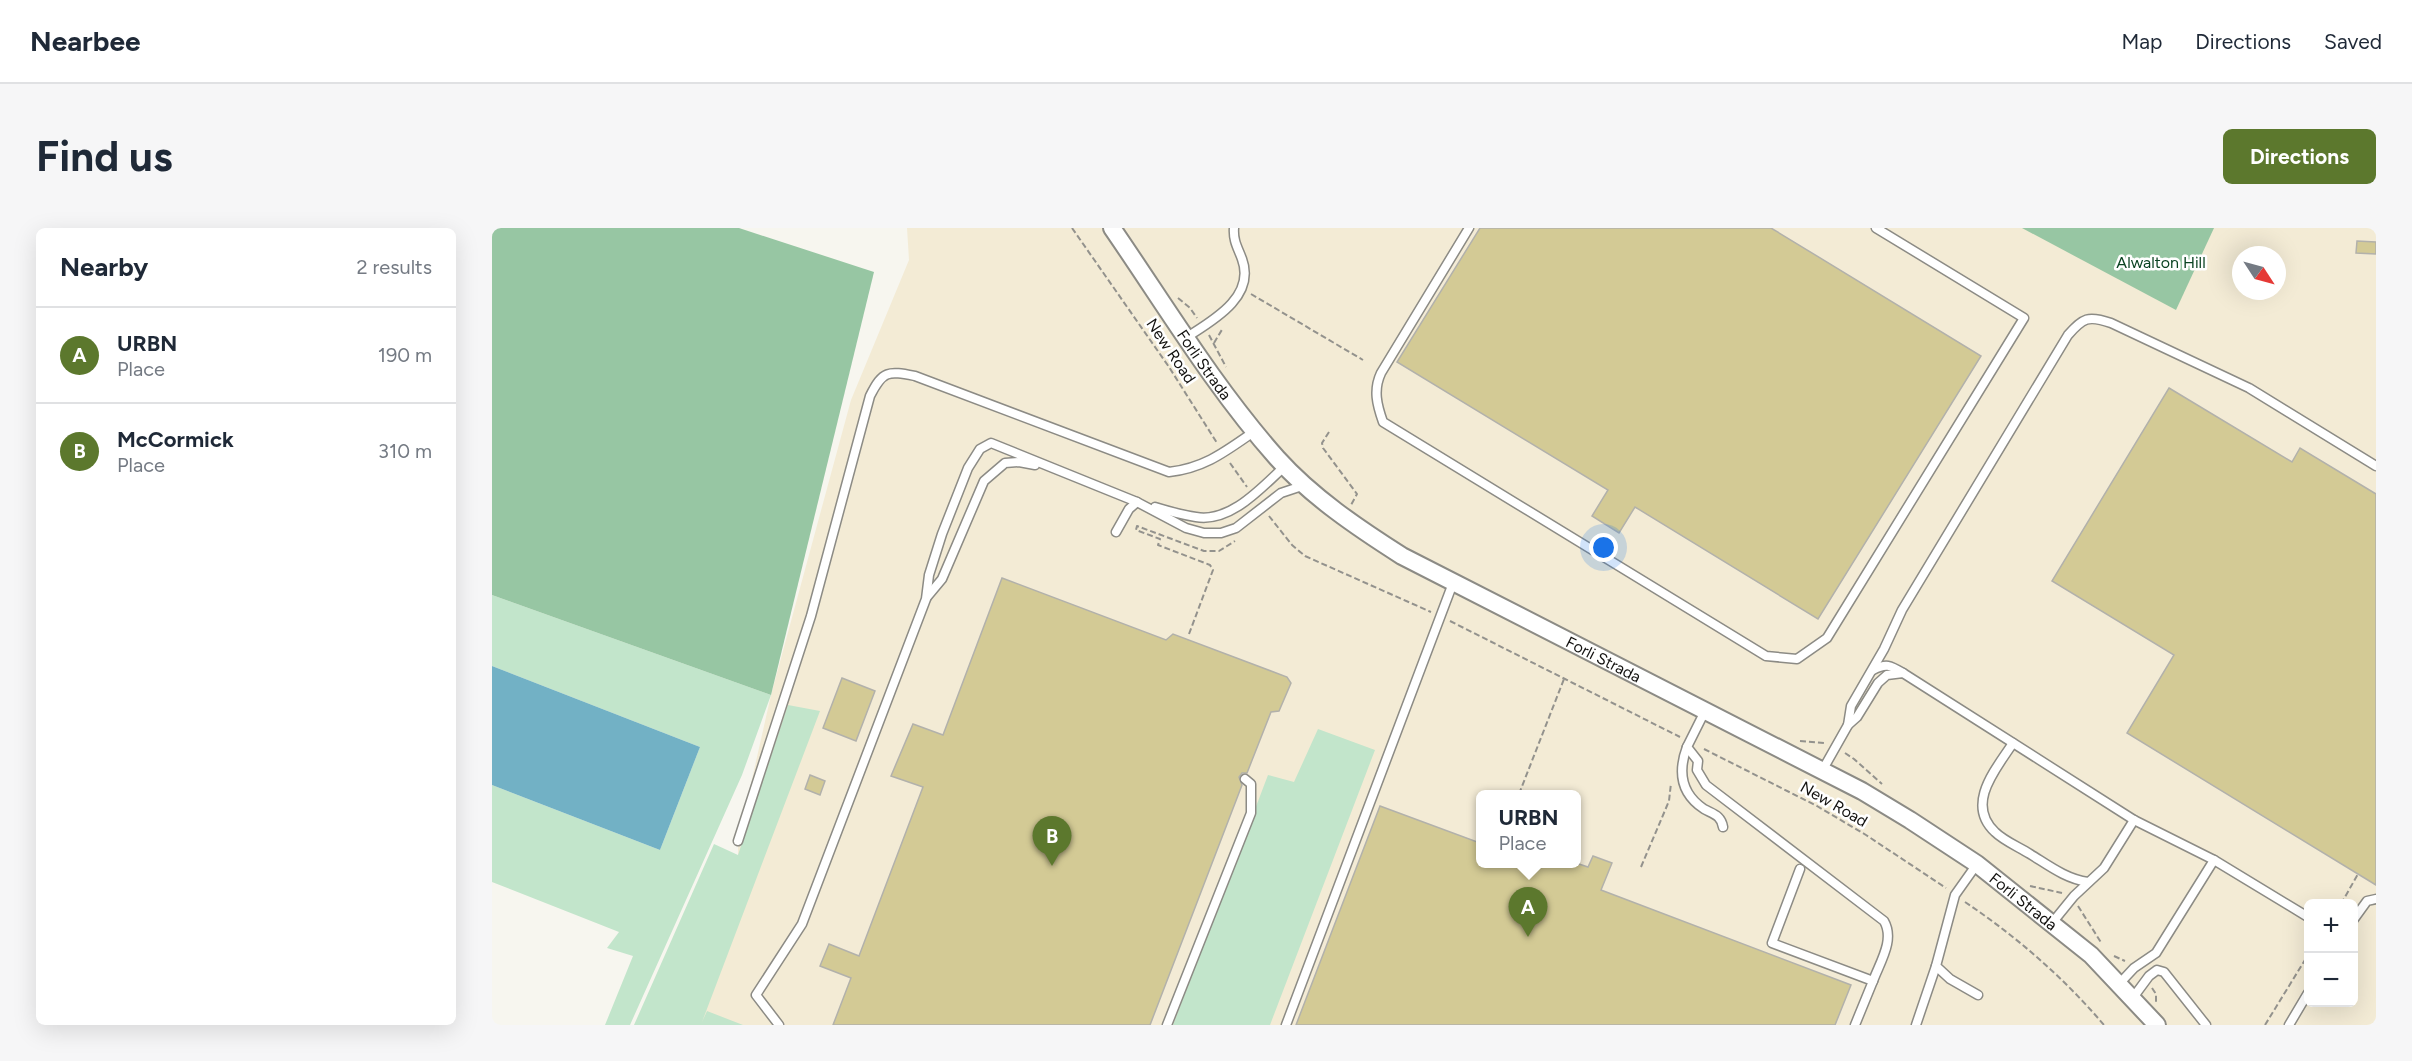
<!DOCTYPE html>
<meta charset="utf-8">
<style>
:root{--surface:#fff;--page:#f6f6f7;--text:#1f2937;--muted:#747a83;--line:#e0e1e3;--accent:#5c782d}
body{margin:0;font-family:Figtree,sans-serif;background:var(--page);color:var(--text)}
.controls{position:absolute;right:18px;bottom:18px;display:grid;overflow:hidden;border-radius:9px;box-shadow:0 6px 24px #0002}
.controls button{width:54px;height:54px;display:grid;place-items:center;padding:0;border:0;border-bottom:2px solid var(--line);background:var(--surface);color:var(--text);font:30px sans-serif}
.compass{position:absolute;left:1740px;top:18px;width:54px;height:54px;border-radius:50%;background:var(--surface);box-shadow:0 6px 24px #0002;rotate:126deg}
.you{position:absolute;left:1112px;top:320px;width:21px;height:21px;margin:-15px;border:4px solid #fff;border-radius:50%;background:#1a73e8;box-shadow:0 0 0 9px #1a73e833}
.badge{display:grid;place-items:center;width:39px;height:39px;border-radius:50%;background:var(--accent);color:#fff;font-size:20px;font-weight:700}
.pin{position:absolute;translate:-50% -50px;filter:drop-shadow(0 2px 3px #0008)}
.pin::after{content:'';position:absolute;top:32px;width:21px;height:18px;background:inherit;clip-path:polygon(0 0,100% 0,50% 100%)}
.popup{position:absolute;left:984px;top:562px;width:105px;height:78px;box-sizing:border-box;display:grid;place-content:center;border-radius:9px;background:var(--surface);filter:drop-shadow(0 2px 4px #0005);font-size:20px;white-space:nowrap;color:var(--muted)}
.popup b{font-size:22px;color:var(--text)}
.popup::after{content:'';position:absolute;left:50%;top:100%;margin-left:-12px;border:12px solid transparent;border-top-color:var(--surface)}
.list{margin:0;padding:0;list-style:none}
h2{display:flex;justify-content:space-between;align-items:center;height:78px;margin:0;padding:0 24px;font-size:26px}
h2 small{font-size:20px;font-weight:400;color:var(--muted)}
.list li{display:grid;grid-template-columns:39px 1fr auto;gap:18px;align-items:center;box-sizing:border-box;height:96px;padding:0 24px;border-top:2px solid var(--line)}
.list b{display:block;font-size:22px;white-space:nowrap}
.list p{margin:0;font-size:20px;white-space:nowrap;color:var(--muted)}
.list em{font-size:20px;font-style:normal;color:var(--muted)}
.map{position:relative;flex:none;width:1884px;height:797px;overflow:hidden;border-radius:9px}
header{display:flex;align-items:center;gap:36px;box-sizing:border-box;height:84px;padding:0 30px;background:var(--surface);border-bottom:2px solid var(--line)}
header strong{font-size:28px}
nav{display:flex;gap:33px;margin-inline-start:auto;font-size:21px}
.intro{display:flex;align-items:center;justify-content:space-between;box-sizing:border-box;height:144px;padding:0 36px}
h1{margin:0;font-size:42px}
.button{padding:15px 27px;border-radius:9px;background:var(--accent);color:#fff;font-size:21px;font-weight:700}
main{display:flex;gap:36px;padding:0 36px}
aside{flex:1;background:var(--surface);border-radius:9px;box-shadow:0 6px 24px #0002}
.map>svg:first-child{display:block}
</style>
<header>
<strong>Nearbee</strong>
<nav><a>Map</a><a>Directions</a><a>Saved</a></nav>
</header>
<div class="intro"><h1>Find us</h1><a class="button">Directions</a></div>
<main>
<aside>
<h2>Nearby<small>2 results</small></h2>
<ul class="list">
<li><span class="badge">A</span><div><b>URBN</b><p>Place</p></div><em>190 m</em></li>
<li><span class="badge">B</span><div><b>McCormick</b><p>Place</p></div><em>310 m</em></li>
</ul>
</aside>
<div class="map">
<svg width="1884" height="797" viewBox="0 0 1884 797">
<rect width="100%" height="100%" fill="#f7f6ef"/>
<path fill="#f3ebd5" fill-rule="evenodd" d="M 415,0 L 1884,0 L 1884,797 L 204,797 L 246,627 L 246,613 L 279,467 L 359,172 L 417,32 ZM 1749,27 L 1785,27 L 1785,63 L 1749,63 ZM 988,566 L 1084,566 L 1084,636 L 988,636 ZM 1816,676 L 1862,676 L 1862,774 L 1816,774 Z"/>
<g fill="#c2e5cb">
<path d="M 0,367 L 279,467 L 250,547 L 138,797 L 113,797 L 141,728 L 115,720 L 127,704 L 0,654 L 0,557 L 168,622 L 208,519 L 0,438 Z"/>
<path d="M 296,477 L 328,483 L 210,794 L 215,783 L 251,797 L 142,797 L 222,616 L 246,627 Z"/>
<path d="M 826,501 L 883,522 L 778,797 L 681,797 L 776,547 L 802,554 Z"/>
</g>
<g fill="#97c6a3">
<path d="M 0,0 L 247,0 L 382,44 L 279,467 L 0,367 Z"/>
<path d="M 1530,0 L 1722,0 L 1684,82 Z"/>
</g>
<path fill="#72b1c5" d="M 0,438 L 208,519 L 168,622 L 0,557 Z"/>
<g fill="#d3ca95" stroke="#b2b1ab" stroke-width="1.5">
<path d="M 988,0 L 1279,0 L 1489,128 L 1326,391 L 1143,279 L 1127,305 L 1100,288 L 1116,262 L 905,134 Z"/>
<path d="M 1865,13 L 1884,14 L 1884,26 L 1864,25 Z"/>
<path d="M 1677,160 L 1800,234 L 1808,220 L 1884,266 L 1884,657 L 1635,505 L 1682,427 L 1560,353 Z"/>
<path d="M 510,350 L 674,412 L 681,406 L 795,449 L 799,455 L 787,483 L 779,484 L 755,545 L 750,545 L 747,549 L 750,557 L 658,797 L 341,797 L 359,750 L 328,738 L 337,716 L 367,728 L 431,559 L 399,548 L 421,496 L 451,507 Z"/>
<path d="M 350,450 L 383,463 L 364,513 L 331,500 Z"/>
<path d="M 318,547 L 333,553 L 328,567 L 313,561 Z"/>
<path d="M 888,578 L 988,615 L 988,636 L 1087,636 L 1096,639 L 1101,628 L 1120,635 L 1109,662 L 1359,757 L 1343,797 L 804,797 Z"/>
</g>
<g fill="none" stroke-linecap="round" stroke-linejoin="round">
<g stroke="#8c8b85" stroke-width="11">
<g id="service">
<path d="M 977,0 L 889,145 C 881,162 885,177 891,194 L 1274,428 L 1305,431 L 1335,410 L 1532,90 L 1384,0"/>
<path d="M 695,109 C 720,93 764,69 750,31 C 746,20 741,13 742,0"/>
<path d="M 663,279 C 676,283 690,287 704,289 C 739,295 770,259 793,238"/>
<path d="M 624,304 L 637,281 L 645,274"/>
<path d="M 435,369 L 450,351 L 492,253 L 513,235 L 527,234 L 543,237"/>
<path d="M 1381,442 C 1394,435 1398,437 1411,445"/>
<path d="M 1213,483 L 1195,519 L 1206,533 L 1205,542 L 1214,557 L 1392,693 C 1403,712 1388,734 1381,753"/>
<path d="M 1356,497 L 1359,478 L 1392,421 L 1410,382 L 1576,107 C 1591,90 1596,87 1619,95 L 1757,160 L 1884,238"/>
<path d="M 1521,515 C 1504,541 1473,576 1503,604 C 1512,613 1527,619 1538,626 C 1556,637 1574,651 1596,654"/>
<path d="M 1195,519 C 1186,543 1188,565 1212,581 C 1221,586 1229,587 1231,599"/>
<path d="M 1330,543 L 1356,497 L 1365,489 L 1386,455 L 1395,447 L 1411,445 L 1642,592 L 1722,632 L 1816,689"/>
<path d="M 246,613 L 319,388 L 378,168 C 391,142 396,143 423,148 L 677,244 C 713,240 734,223 763,203"/>
<path d="M 1485,636 L 1463,667 L 1444,738 L 1458,751 L 1486,767"/>
<path d="M 1308,641 L 1280,715 L 1381,753 L 1363,797"/>
<path d="M 1862,691 L 1875,673 L 1884,671"/>
<path d="M 1560,695 L 1582,668 L 1612,640 L 1642,592"/>
<path d="M 1627,756 L 1642,740 L 1664,725 L 1722,632"/>
<path d="M 1640,771 L 1657,748 L 1665,742 L 1672,744 L 1714,797"/>
<path d="M 287,797 L 264,767 L 310,696 L 434,371 L 437,347 L 450,306 L 476,240 L 488,221 L 499,215 L 645,274 L 694,300 L 712,305 L 729,305 L 744,300 L 789,265 L 813,257"/>
<path d="M 675,797 L 759,585 L 759,556 L 753,551"/>
<path d="M 794,797 L 961,355"/>
<path d="M 1424,797 L 1444,738"/>
<path d="M 1797,797 L 1816,765"/>
</g>
</g>
<g stroke="#8c8b85" stroke-width="20">
<g id="minor">
<path id="s1" d="M 620,0 C 673,77 722,159 785,230 C 820,269 866,300 910,328 L 1370,563 L 1418,592 L 1485,636 L 1599,727 L 1665,797"/>
</g>
</g>
<g stroke="#93928d" stroke-width="2" stroke-dasharray="6 3" stroke-linecap="butt">
<path d="M 580,0 L 677,139 L 725,215"/>
<path d="M 759,66 L 871,132"/>
<path d="M 686,70 L 698,80 L 705,90"/>
<path d="M 717,107 L 734,139"/>
<path d="M 722,115 L 731,100"/>
<path d="M 837,204 L 830,215 L 831,220 L 865,266 L 859,277"/>
<path d="M 738,235 L 755,259"/>
<path d="M 777,288 L 800,317 L 813,328 L 939,384"/>
<path d="M 958,393 L 1188,509"/>
<path d="M 697,406 L 721,342 L 718,337 L 666,317 L 668,311 L 644,302 L 645,298 L 712,323 L 727,323 L 743,313"/>
<path d="M 1308,513 L 1332,515"/>
<path d="M 1212,521 L 1325,578 L 1374,607 L 1454,660"/>
<path d="M 1353,525 L 1362,531 L 1390,556"/>
<path d="M 1027,566 L 1072,451"/>
<path d="M 1149,639 L 1177,573 L 1179,555"/>
<path d="M 1538,658 L 1570,665"/>
<path d="M 1473,674 C 1525,709 1571,749 1612,797"/>
<path d="M 1849,676 L 1866,646"/>
<path d="M 1586,678 L 1610,716"/>
<path d="M 1622,728 L 1633,733"/>
<path d="M 1660,760 L 1664,766 L 1664,775"/>
<path d="M 1773,797 L 1816,727"/>
</g>
<use href="#service" stroke="#fff" stroke-width="8"/>
<use href="#minor" stroke="#fff" stroke-width="16"/>
</g>
<g text-anchor="middle" dominant-baseline="central" stroke-width="5" stroke-linejoin="round" paint-order="stroke">
<g font-size="16" fill="#0b4322" stroke="#fff">
<text x="1669" y="34">Alwalton Hill</text>
</g>
<g font-size="16" fill="#12110f" stroke="#fff">
<text transform="translate(679 123) rotate(56)">New Road</text>
<text stroke="none"><textPath href="#s1" startOffset="165">Forli Strada</textPath></text>
<text stroke="none"><textPath href="#s1" startOffset="669">Forli Strada</textPath></text>
<text transform="translate(1342 576) rotate(30)">New Road</text>
<text stroke="none"><textPath href="#s1" startOffset="1155">Forli Strada</textPath></text>
</g>
</g>
</svg>
<div class="controls">
<button>+</button>
<button>−</button>
</div>
<svg class="compass" viewBox="-18 -18 36 36"><path d="M0-13l5 13h-10z" fill="#e53935"/><path d="M0 13l5-13h-10z" fill="#747a83"/></svg>
<div class="you"></div>
<div class="pin badge" style="left:1036px;top:709px">A</div>
<div class="popup"><b>URBN</b>Place</div>
<div class="pin badge" style="left:560px;top:638px">B</div>
</div>
</main>
